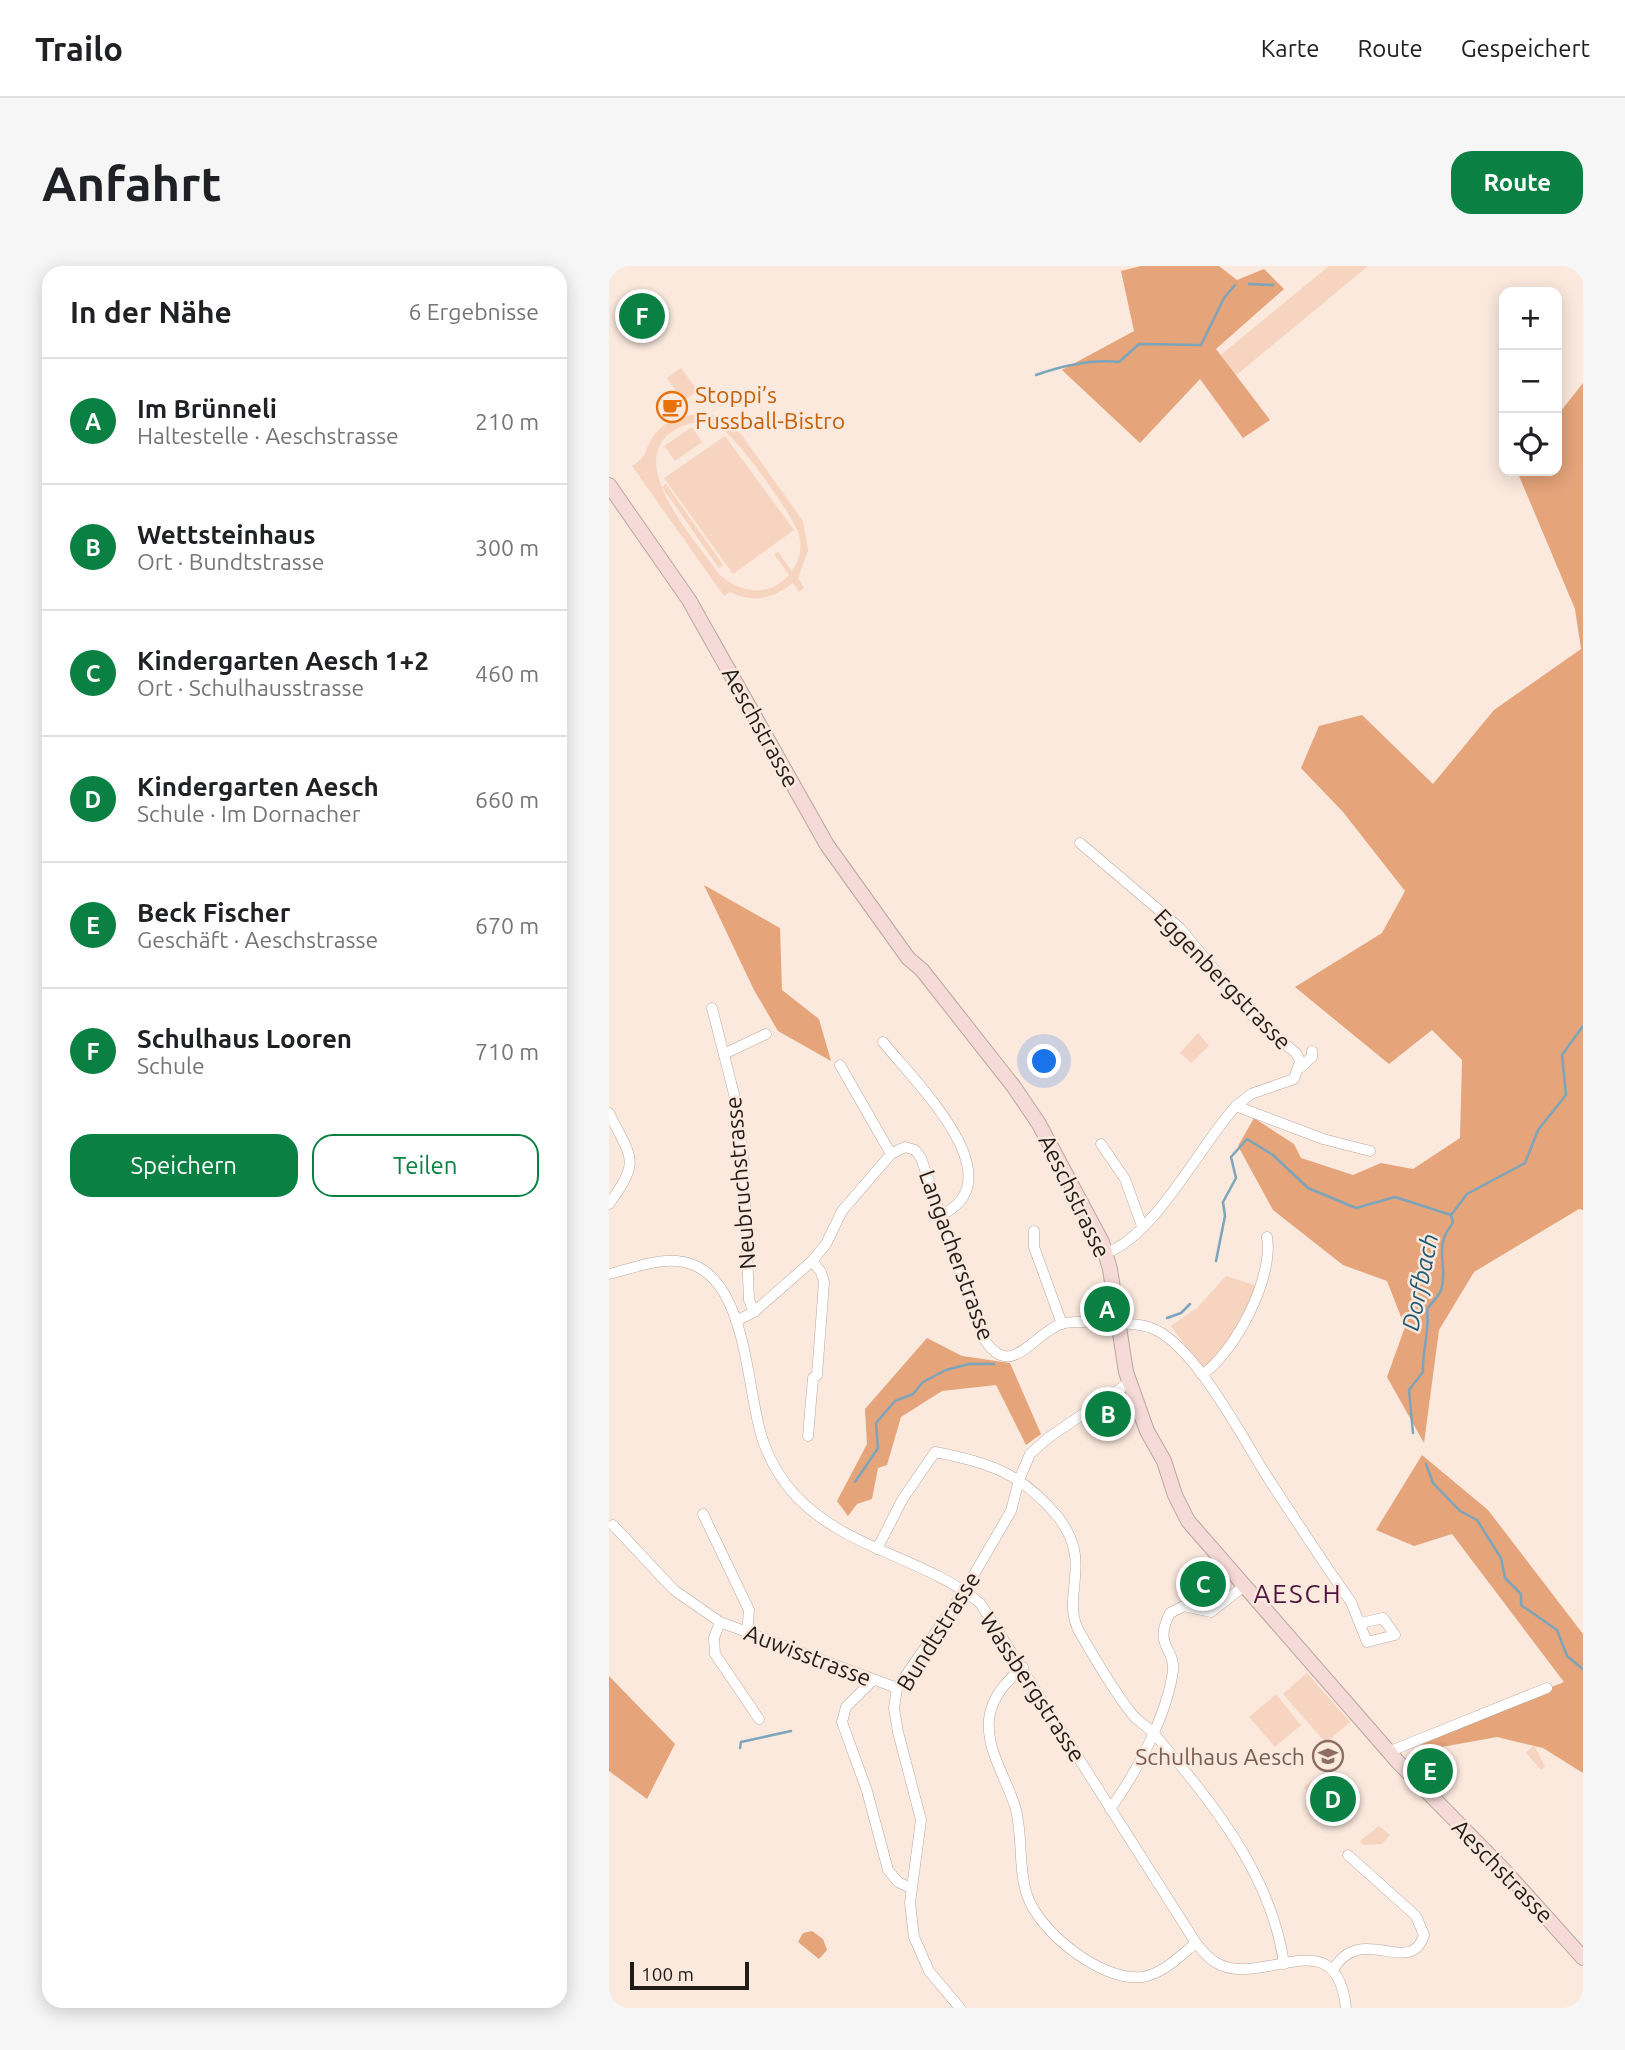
<!DOCTYPE html>
<html lang="de">
<meta charset="utf-8">
<style>
:root{--surface:#fff;--page:#f6f6f6;--text:#202124;--muted:#757577;--line:#e0e0e0;--accent:#0b8043}
body{margin:0;font-family:Ubuntu,sans-serif;background:var(--page);color:var(--text)}
.controls{position:absolute;right:21px;top:21px;display:grid;overflow:hidden;border-radius:14px;box-shadow:0 4px 18px #0003}
.controls button{width:63px;height:63px;display:grid;place-items:center;padding:0;border:0;border-bottom:2px solid var(--line);background:var(--surface);color:var(--text);font:35px sans-serif}
.scale{position:absolute;left:21px;bottom:18px;width:119px;box-sizing:border-box;padding-left:7px;border:4px solid #221c18;border-top:0;font-size:19px;line-height:24px;white-space:nowrap;color:#221c18;-webkit-text-stroke:5px #fbe9de;paint-order:stroke}
.you{position:absolute;left:436px;top:796px;width:24px;height:24px;margin:-18px;border:5px solid #fff;border-radius:50%;background:#1a73e8;box-shadow:0 0 0 10px #1a73e833}
.badge{display:grid;place-items:center;width:46px;height:46px;border-radius:50%;background:var(--accent);color:#fff;font-size:23px;font-weight:700}
.pin{position:absolute;translate:-50% -50%;border:4px solid #fff;box-shadow:0 2px 7px #0006}
.list{margin:0;padding:0;list-style:none}
h2{display:flex;justify-content:space-between;align-items:center;height:91px;margin:0;padding:0 28px;font-size:30px}
h2 small{font-size:23px;font-weight:400;color:var(--muted)}
.list li{display:grid;grid-template-columns:46px 1fr auto;gap:21px;align-items:center;box-sizing:border-box;height:126px;padding:0 28px;border-top:2px solid var(--line)}
.list b{display:block;font-size:26px;white-space:nowrap}
.list p{margin:0;font-size:23px;white-space:nowrap;color:var(--muted)}
.list em{font-size:23px;font-style:normal;color:var(--muted)}
.actions{display:flex;gap:14px;padding:21px 28px}
.actions a{flex:1;padding:16px 0;border:2px solid var(--accent);border-radius:21px;text-align:center;font-size:24px;color:var(--accent)}
.actions .main{background:var(--accent);color:#fff}
.icon{flex:none;width:38px;height:38px;fill:none;stroke:currentColor;stroke-width:2;stroke-linecap:round;stroke-linejoin:round}
.map{position:relative;flex:none;width:974px;height:1742px;overflow:hidden;border-radius:21px}
header{display:flex;align-items:center;gap:42px;box-sizing:border-box;height:98px;padding:0 35px;background:var(--surface);border-bottom:2px solid var(--line)}
header strong{font-size:33px}
nav{display:flex;gap:38px;margin-inline-start:auto;font-size:24px}
.intro{display:flex;align-items:center;justify-content:space-between;box-sizing:border-box;height:168px;padding:0 42px}
h1{margin:0;font-size:49px}
.button{padding:18px 32px;border-radius:21px;background:var(--accent);color:#fff;font-size:24px;font-weight:700}
main{display:flex;gap:42px;padding:0 42px}
aside{flex:1;background:var(--surface);border-radius:21px;box-shadow:0 4px 18px #0003}
.map>svg:first-child{display:block}
</style>
<header>
<strong>Trailo</strong>
<nav><a>Karte</a><a>Route</a><a>Gespeichert</a></nav>
</header>
<div class="intro"><h1>Anfahrt</h1><a class="button">Route</a></div>
<main>
<aside>
<h2>In der Nähe<small>6 Ergebnisse</small></h2>
<ul class="list">
<li><span class="badge">A</span><div><b>Im Brünneli</b><p>Haltestelle · Aeschstrasse</p></div><em>210 m</em></li>
<li><span class="badge">B</span><div><b>Wettsteinhaus</b><p>Ort · Bundtstrasse</p></div><em>300 m</em></li>
<li><span class="badge">C</span><div><b>Kindergarten Aesch 1+2</b><p>Ort · Schulhausstrasse</p></div><em>460 m</em></li>
<li><span class="badge">D</span><div><b>Kindergarten Aesch</b><p>Schule · Im Dornacher</p></div><em>660 m</em></li>
<li><span class="badge">E</span><div><b>Beck Fischer</b><p>Geschäft · Aeschstrasse</p></div><em>670 m</em></li>
<li><span class="badge">F</span><div><b>Schulhaus Looren</b><p>Schule</p></div><em>710 m</em></li>
</ul>
<div class="actions"><a class="main">Speichern</a><a>Teilen</a></div>
</aside>
<div class="map">
<svg width="974" height="1742" viewBox="0 0 974 1742">
<rect width="100%" height="100%" fill="#fbe9de"/>
<g fill="#f7d4bf" fill-rule="evenodd">
<path d="M 720,0 L 759,0 L 619,116 L 603,96 Z"/>
<path d="M 72,102 L 89,125 L 74,135 L 58,112 Z"/>
<path d="M 101,148 L 114,153 L 132,168 L 194,255 L 199,284 L 189,312 L 195,322 L 190,326 L 184,317 C 164,332 145,338 121,326 L 115,330 L 23,200 C 38,190 34,189 42,174 C 54,152 79,147 101,148 ZM 82,157 C 93,156 103,156 113,163 C 129,173 185,250 190,269 C 193,282 191,294 183,305 L 169,286 L 165,288 L 180,309 C 159,332 132,327 111,309 C 85,272 0,182 82,157 Z"/>
<path d="M 83,161 L 93,176 L 66,195 L 55,180 Z"/>
<path d="M 116,170 L 185,264 L 124,308 L 55,212 Z"/>
<path d="M 57,218 L 114,299 L 110,302 L 53,221 Z"/>
<path d="M 589,767 L 600,780 L 582,797 L 571,787 Z"/>
<path d="M 617,1010 L 649,1020 L 608,1096 L 594,1104 L 562,1060 L 589,1041 Z"/>
<path d="M 698,1407 L 741,1456 L 717,1477 L 674,1428 Z"/>
<path d="M 667,1428 L 692,1459 L 666,1481 L 640,1451 Z"/>
<path d="M 925,1479 L 936,1500 L 932,1504 L 917,1487 Z"/>
<path d="M 709,1513 L 712,1516 L 706,1522 L 718,1540 L 713,1544 L 695,1521 Z"/>
<path d="M 770,1560 L 781,1569 L 773,1578 L 754,1579 L 751,1575 Z"/>
</g>
<g fill="#e5a47a">
<path d="M 532,0 L 610,0 L 628,14 L 655,3 L 675,23 L 607,83 L 661,154 L 634,172 L 591,113 L 531,177 L 453,104 L 525,65 L 512,5 Z"/>
<path d="M 974,117 L 974,944 L 970,943 L 865,1006 L 830,1064 L 815,1177 L 778,1111 L 796,1061 L 778,1015 L 734,999 L 664,944 L 629,880 L 645,852 L 685,878 L 692,892 L 744,909 L 772,897 L 804,903 L 851,872 L 853,794 L 823,764 L 780,798 L 686,721 L 773,667 L 796,625 L 734,546 L 692,502 L 710,460 L 753,449 L 824,518 L 885,444 L 972,383 L 966,343 L 908,205 L 948,205 L 948,150 Z"/>
<path d="M 95,619 L 171,662 L 173,724 L 210,753 L 222,795 L 169,765 L 145,724 Z"/>
<path d="M 318,1072 L 353,1090 L 401,1097 L 432,1168 L 417,1179 L 387,1119 L 333,1125 L 292,1151 L 278,1199 L 269,1202 L 263,1233 L 248,1238 L 239,1250 L 228,1235 L 258,1178 L 256,1143 Z"/>
<path d="M 813,1189 L 879,1244 L 974,1368 L 974,1507 L 934,1482 L 888,1471 L 816,1484 L 811,1474 L 955,1416 L 843,1268 L 805,1280 L 767,1264 Z"/>
<path d="M 0,1410 L 66,1478 L 38,1533 L 0,1505 Z"/>
<path d="M 203,1665 L 214,1673 L 218,1684 L 210,1693 L 189,1676 L 194,1667 Z"/>
</g>
<g fill="none" stroke-linecap="round" stroke-linejoin="round">
<g stroke="#7ca4ba" stroke-width="2.5">
<path d="M 640,18 L 664,19"/>
<path d="M 427,109 C 453,100 482,93 510,96 L 530,78 L 592,79 L 615,32 L 626,19"/>
<path d="M 607,995 L 616,950 L 614,936 L 627,912 L 622,891 L 638,873 L 664,889 L 699,922 L 747,942 L 786,931 L 842,949"/>
<path d="M 558,1052 L 572,1047 L 581,1038"/>
<path d="M 804,1167 L 800,1124 L 814,1106 C 813,1084 821,1065 818,1043 C 822,1038 830,1030 832,1024 C 840,999 823,981 844,957 L 842,949 L 858,928 L 916,897 L 929,864 L 957,829 L 953,789 L 974,760"/>
<path d="M 817,1198 L 824,1217 L 851,1245 L 868,1254 L 892,1292 L 896,1312 L 912,1328 L 912,1339 L 948,1364 L 958,1390 L 974,1403"/>
<path d="M 246,1216 L 269,1182 L 267,1157 L 286,1135 L 304,1128 L 314,1116 L 337,1104 L 360,1098 L 385,1098"/>
<path d="M 131,1482 L 132,1476 L 182,1465"/>
</g>
<g stroke="#b8a79d" stroke-width="11">
<g id="minor">
<path d="M 471,577 L 571,662 L 646,753 L 687,787 L 691,795 L 685,813 L 642,828 L 627,840 C 591,879 546,970 497,987"/>
<path d="M 103,742 L 125,828 L 134,891 L 140,1034 L 145,1046"/>
<path d="M 274,776 C 303,813 409,913 332,949"/>
<path d="M 115,788 L 157,768"/>
<path d="M 231,799 L 282,888"/>
<path d="M 691,802 L 703,791 L 703,785"/>
<path d="M 627,840 L 714,873 L 761,885"/>
<path d="M 0,847 C 23,894 32,893 0,938"/>
<path d="M 492,878 L 516,913 L 533,960"/>
<path d="M 425,965 L 425,981 L 453,1058"/>
<path d="M 0,1008 C 21,1003 47,993 68,995 C 140,1001 136,1124 154,1175 C 161,1195 173,1215 187,1230 C 238,1284 315,1291 371,1337 L 587,1677 C 592,1683 599,1692 606,1696 C 652,1725 727,1650 737,1742"/>
<path d="M 127,1055 L 145,1046 L 203,995 L 217,978 L 233,945 L 282,888 L 296,881 L 306,884 L 312,892 L 374,1071 C 401,1117 423,1068 452,1058 C 466,1054 528,1056 542,1062 C 584,1076 634,1173 659,1212 C 686,1253 713,1295 742,1336 L 758,1376 L 786,1369 L 774,1352 L 752,1357"/>
<path d="M 593,1109 C 626,1086 665,1012 658,971"/>
<path d="M 199,1170 L 204,1112 L 208,1109 L 215,1016 L 212,1006 L 203,995"/>
<path d="M 94,1248 L 140,1344 L 138,1367"/>
<path d="M 4,1259 L 65,1324 L 111,1356 L 288,1422"/>
<path d="M 268,1283 L 293,1234 L 326,1186 C 379,1196 413,1207 449,1251 C 486,1298 450,1331 471,1367 C 487,1394 503,1423 523,1448 C 529,1456 540,1461 546,1469 C 602,1535 663,1609 675,1698"/>
<path d="M 111,1356 L 105,1372 L 106,1388 L 150,1453"/>
<path d="M 414,1401 C 397,1416 383,1430 380,1453 C 377,1486 399,1514 407,1544 C 414,1572 409,1602 418,1629 C 430,1666 493,1716 533,1711 C 554,1708 571,1690 587,1677"/>
<path d="M 264,1414 L 237,1441 L 233,1456 L 258,1525 L 279,1604 L 289,1616 L 302,1622"/>
<path d="M 779,1486 L 938,1422"/>
<path d="M 501,1543 C 527,1508 559,1447 564,1404 C 566,1382 544,1380 561,1347 L 575,1340 L 602,1346 L 635,1320"/>
<path d="M 724,1704 C 752,1655 801,1713 815,1669 L 807,1650 L 739,1589"/>
<path d="M 351,1742 L 320,1705 L 305,1671 L 301,1637 L 312,1554 L 289,1466 L 285,1442 L 288,1422 L 356,1324 L 402,1245 L 410,1214 L 421,1188 L 439,1172 L 521,1116"/>
</g>
</g>
<g stroke="#b8a79d" stroke-width="16">
<path id="secondary" d="M 0,219 L 80,334 L 218,579 L 299,692 L 313,704 L 405,821 L 430,858 L 493,976 L 501,1003 L 517,1106 L 538,1165 L 555,1195 L 566,1229 L 579,1255 L 788,1495 L 895,1604 L 974,1692"/>
</g>
<use href="#minor" stroke="#fff" stroke-width="10"/>
<use href="#secondary" stroke="#f5dad8" stroke-width="14"/>
</g>
<defs>
<g id="cafe-ring" transform="scale(1.575)"><circle r="9.5" fill="#fbe9de" stroke="#e8710a" stroke-width="1.5"/><path d="M-5.5-4.5H6V0H3Q3 3.5 0 3.5H-2.5Q-5.5 3.5-5.5 0ZM3-3.2v2h1.7v-2ZM-6 4.5H4V6H-6Z" fill="#e8710a"/></g>
<g id="school-ring" transform="scale(1.575)"><circle r="9.5" fill="#fbe9de" stroke="#8d6e63" stroke-width="1.5"/><path d="M0-5L7-2L0 1L-7-2ZM-4 1L0 2.5L4 1V4Q0 6-4 4Z" fill="#8d6e63"/></g>
</defs>
<g fill-rule="evenodd">
<use href="#cafe-ring" x="63" y="141"/>
<use href="#school-ring" x="719" y="1490"/>
</g>
<g text-anchor="middle" dominant-baseline="central" stroke-width="5" stroke-linejoin="round" paint-order="stroke">
<g font-size="23" fill="#c56008" stroke="#fbe9de" text-anchor="start">
<text x="86" y="128">Stoppi’s<tspan x="86" dy="26">Fussball-Bistro</tspan></text>
</g>
<g font-size="23" fill="#221c18" stroke="#fbe9de">
<text transform="translate(152 461) rotate(61)">Aeschstrasse</text>
<text transform="translate(614 713) rotate(46)">Eggenbergstrasse</text>
<text transform="translate(131 917) rotate(-95)">Neubruchstrasse</text>
<text transform="translate(466 930) rotate(64)">Aeschstrasse</text>
<text transform="translate(348 989) rotate(70)">Langacherstrasse</text>
<text transform="translate(329 1365) rotate(-58)">Bundtstrasse</text>
<text transform="translate(199 1389) rotate(21)">Auwisstrasse</text>
<text transform="translate(424 1421) rotate(57)">Wassbergstrasse</text>
<text transform="translate(894 1605) rotate(46)">Aeschstrasse</text>
</g>
<g font-size="23" fill="#785e54" stroke="#fbe9de" text-anchor="end">
<text x="696" y="1490">Schulhaus Aesch</text>
</g>
<g font-size="24" font-style="italic" fill="#1e5a75" stroke="#fbe9de">
<text transform="translate(811 1016) rotate(-78)">Dorfbach</text>
</g>
<g font-size="26" letter-spacing="2" fill="#4e153e" stroke="#fbe9de">
<text x="689" y="1327">AESCH</text>
</g>
</g>
</svg>
<div class="controls">
<button>+</button>
<button>−</button>
<button><svg class="icon" aria-label="locate" viewBox="0 0 24 24"><circle cx="12" cy="12" r="6"/><path d="M12 2v4M12 18v4M2 12h4M18 12h4"/></svg></button>
</div>
<div class="scale">100 m</div>
<div class="you"></div>
<div class="pin badge" style="left:498px;top:1043px">A</div>
<div class="pin badge" style="left:499px;top:1148px">B</div>
<div class="pin badge" style="left:594px;top:1318px">C</div>
<div class="pin badge" style="left:724px;top:1533px">D</div>
<div class="pin badge" style="left:821px;top:1505px">E</div>
<div class="pin badge" style="left:33px;top:50px">F</div>
</div>
</main>
